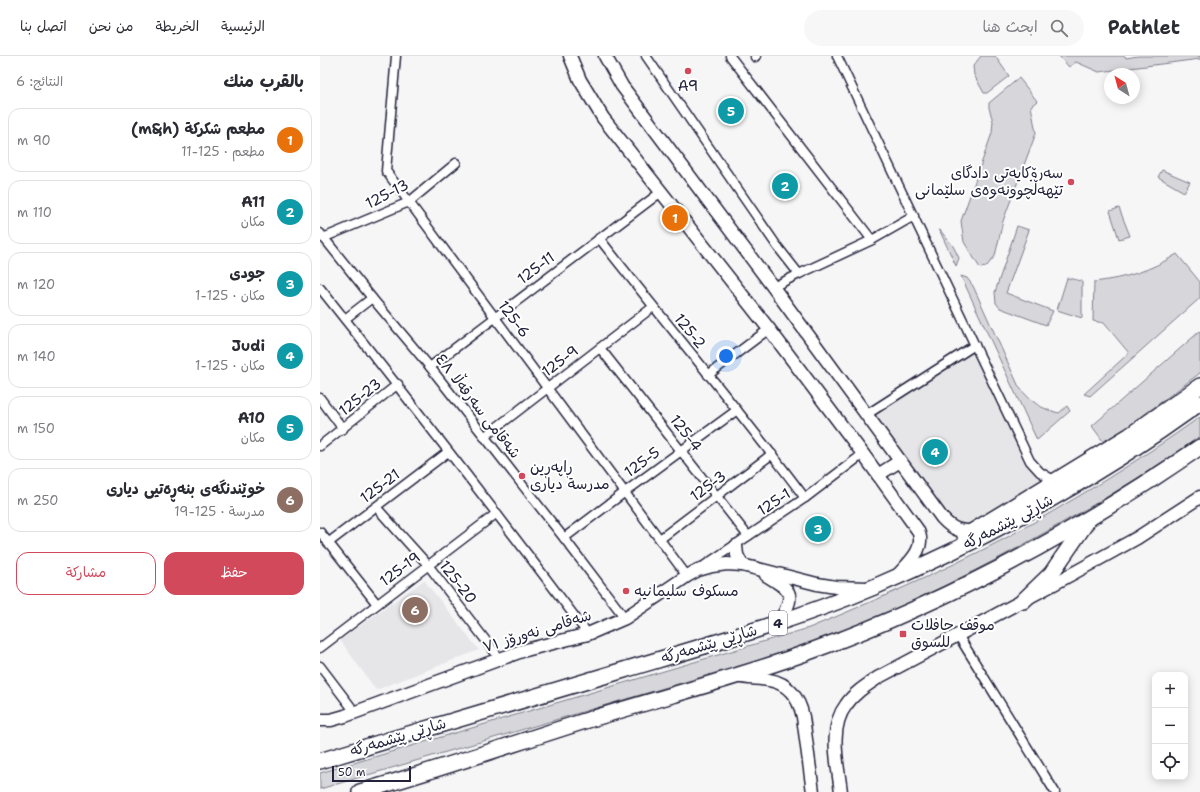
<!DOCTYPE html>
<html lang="ar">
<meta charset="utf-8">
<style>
:root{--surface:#fff;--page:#f7f7f7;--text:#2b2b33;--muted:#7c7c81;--line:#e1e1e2;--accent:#d1495b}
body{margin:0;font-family:"Shantell Sans","Playpen Sans Arabic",sans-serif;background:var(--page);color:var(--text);direction:rtl}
.controls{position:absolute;right:12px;bottom:12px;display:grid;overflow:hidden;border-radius:8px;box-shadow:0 2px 10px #0003}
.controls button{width:36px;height:36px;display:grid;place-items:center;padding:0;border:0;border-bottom:1px solid var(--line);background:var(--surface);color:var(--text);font:20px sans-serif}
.compass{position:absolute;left:784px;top:12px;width:36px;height:36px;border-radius:50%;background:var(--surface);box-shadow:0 2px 10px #0003;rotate:324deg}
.scale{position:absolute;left:12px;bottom:10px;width:79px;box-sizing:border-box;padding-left:4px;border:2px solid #22223b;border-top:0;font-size:11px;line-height:14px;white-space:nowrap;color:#22223b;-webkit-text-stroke:3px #fff;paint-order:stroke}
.you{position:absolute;left:406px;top:300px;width:14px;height:14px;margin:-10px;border:3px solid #fff;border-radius:50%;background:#1a73e8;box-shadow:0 0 0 6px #1a73e833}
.badge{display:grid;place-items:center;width:26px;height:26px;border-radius:50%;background:var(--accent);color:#fff;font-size:13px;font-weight:700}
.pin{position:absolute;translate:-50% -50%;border:2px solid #fff;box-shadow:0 1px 4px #0006}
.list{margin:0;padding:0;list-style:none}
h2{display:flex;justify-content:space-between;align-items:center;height:52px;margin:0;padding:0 16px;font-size:17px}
h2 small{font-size:13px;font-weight:400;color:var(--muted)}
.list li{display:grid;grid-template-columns:26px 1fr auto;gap:12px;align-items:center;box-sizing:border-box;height:64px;margin:0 8px 8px;padding:0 8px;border:1px solid var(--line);border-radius:12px}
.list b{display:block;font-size:15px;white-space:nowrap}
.list p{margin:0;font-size:13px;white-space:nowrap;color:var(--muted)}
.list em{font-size:13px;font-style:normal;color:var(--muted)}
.actions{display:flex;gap:8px;padding:12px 16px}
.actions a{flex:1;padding:9px 0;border:1px solid var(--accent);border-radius:12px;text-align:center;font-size:14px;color:var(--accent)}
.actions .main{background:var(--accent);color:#fff}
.icon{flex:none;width:22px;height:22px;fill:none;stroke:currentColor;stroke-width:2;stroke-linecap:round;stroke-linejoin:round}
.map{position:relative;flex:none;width:880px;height:736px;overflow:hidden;direction:ltr}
header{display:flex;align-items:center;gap:24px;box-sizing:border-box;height:56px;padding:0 20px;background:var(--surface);border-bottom:1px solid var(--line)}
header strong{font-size:19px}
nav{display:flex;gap:22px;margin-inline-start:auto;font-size:14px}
.search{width:280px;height:36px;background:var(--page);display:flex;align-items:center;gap:10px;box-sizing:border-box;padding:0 14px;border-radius:22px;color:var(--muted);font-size:15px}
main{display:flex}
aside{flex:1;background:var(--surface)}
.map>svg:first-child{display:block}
</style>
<header>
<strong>Pathlet</strong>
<div class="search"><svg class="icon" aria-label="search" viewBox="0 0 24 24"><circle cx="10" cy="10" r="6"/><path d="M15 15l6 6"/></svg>ابحث هنا</div>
<nav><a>الرئيسية</a><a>الخريطة</a><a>من نحن</a><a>اتصل بنا</a></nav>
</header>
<main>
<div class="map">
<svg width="880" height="736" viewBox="0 0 880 736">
<rect width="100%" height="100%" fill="#f6f6f7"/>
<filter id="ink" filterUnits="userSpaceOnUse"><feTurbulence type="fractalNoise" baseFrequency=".025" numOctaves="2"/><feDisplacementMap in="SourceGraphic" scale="8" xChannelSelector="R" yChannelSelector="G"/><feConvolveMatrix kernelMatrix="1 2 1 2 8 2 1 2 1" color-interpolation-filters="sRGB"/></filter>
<g filter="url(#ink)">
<g fill="#e6e6e9">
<path d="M 655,289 L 710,405 L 733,427 L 650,476 L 636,473 L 546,359 Z"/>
<path d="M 104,524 L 159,594 L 56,634 L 20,584 Z"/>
</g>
<g fill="#d7d7db" stroke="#7c7c8b">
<path d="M 661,0 L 675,0 L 689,20 L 667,37 L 664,37 L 654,19 L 653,10 Z"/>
<path d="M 739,0 L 805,0 L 806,2 L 818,0 L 880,0 L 880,3 L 779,16 L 756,6 L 749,11 Z"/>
<path d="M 699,22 L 717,45 L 711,50 L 716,77 L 683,165 L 675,200 L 666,211 L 660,212 L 644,186 L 641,165 L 672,77 L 673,65 L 669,52 L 669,47 Z"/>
<path d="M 842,114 L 870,126 L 864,136 L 838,121 Z"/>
<path d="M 799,152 L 810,180 L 799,183 L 790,155 Z"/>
<path d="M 697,170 L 709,174 L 686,237 L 733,255 L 726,269 L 680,252 L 676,247 L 675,236 Z"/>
<path d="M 619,173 L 633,190 L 639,202 L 636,210 Z"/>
<path d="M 857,198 L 880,226 L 880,242 L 770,340 L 764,338 L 809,297 L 784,267 L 773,265 L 774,226 C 806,222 830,215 857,198 Z"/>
<path d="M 641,220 L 647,222 L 653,230 L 699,331 C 711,346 721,353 739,357 L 747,350 L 750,355 L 717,384 Z"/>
<path d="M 747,222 L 762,225 L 762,262 L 737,254 Z"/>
<path d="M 880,275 L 880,317 L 785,388 L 772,370 Z"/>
<path d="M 880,361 L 880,381 C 850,403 817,422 785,442 C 749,463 714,483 677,503 C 608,539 537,573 463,597 L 0,733 L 0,717 L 489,572 C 554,545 619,517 682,484 C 750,447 817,406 880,361 Z"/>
</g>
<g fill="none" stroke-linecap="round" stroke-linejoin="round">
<g stroke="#22223b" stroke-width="11">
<g id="street">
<path d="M 76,0 L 66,115 L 367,520"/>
<path d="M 326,0 L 457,190 L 479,218 L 453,231"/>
<path d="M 410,0 L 552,184"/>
<path d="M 517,0 L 710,405 L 720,416 L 735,425"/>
<path d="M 435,1 L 436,0"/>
<path d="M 0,177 L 52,242 L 110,311 L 244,482 L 305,562"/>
<path d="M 3,182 L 89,146 L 136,107"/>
<path d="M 279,182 C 347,269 419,353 485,442"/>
<path d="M 479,218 L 552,184 L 594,160"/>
<path d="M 0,232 C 91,346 180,461 268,578"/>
<path d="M 25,263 L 52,242"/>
<path d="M 280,292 L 428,480"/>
<path d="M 110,311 L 341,136"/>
<path d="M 388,319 L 449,273"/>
<path d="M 0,342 L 23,373"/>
<path d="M 546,359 L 655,289"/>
<path d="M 164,381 L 333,251"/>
<path d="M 0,390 L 78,328"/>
<path d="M 56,451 L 108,509 L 180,603"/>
<path d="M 0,476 L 57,548"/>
<path d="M 244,482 L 305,436 L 417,354"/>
<path d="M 340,483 L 452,398"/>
<path d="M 8,487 L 128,396"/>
<path d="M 385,509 L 485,442 L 543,398"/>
<path d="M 638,579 L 735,736"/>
<path d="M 0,592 L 177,457"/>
<path d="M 0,610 L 35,656"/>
</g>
</g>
<g stroke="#22223b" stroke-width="15">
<g id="secondary">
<path d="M 250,0 L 260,24 L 283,62 L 449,273 L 543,398 L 597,473 C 608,492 588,507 576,521"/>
<path d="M 285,0 L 302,30 L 453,231 L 622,462 C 633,474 640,476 656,475"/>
<path d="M 558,419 L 580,405"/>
<path d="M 416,490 L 417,499 L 422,509"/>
<path d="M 446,519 C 474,536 475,538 459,567"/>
<path d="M 417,620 C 428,623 438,622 449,624 C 468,627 479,642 483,661 L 493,736"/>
<path d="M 0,664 L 11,664 L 25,660 L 180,603 L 202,595 L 268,578 L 305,562 L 367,520 L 378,514 L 392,510 L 407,508 L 422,509 L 497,528 L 516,531 L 547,532"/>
<path d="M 521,736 C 518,709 508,672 526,649 C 534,637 547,629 559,621 L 732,529 L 817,482 L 880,441"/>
</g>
</g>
<g stroke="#22223b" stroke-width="18">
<g id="highway">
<path d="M 645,480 L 809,380 L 880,330"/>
<path d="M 703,545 L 731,518 L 766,467"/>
<path d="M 0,705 C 101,674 202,644 304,614 C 388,589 473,565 554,531 C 669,482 779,420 880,347"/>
<path d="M 40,736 C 117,714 192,688 268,664 C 342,641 418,622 491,595 C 629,545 760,474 880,391"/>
</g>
</g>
<use href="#street" stroke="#fff" stroke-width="8"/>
<use href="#secondary" stroke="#fff" stroke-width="12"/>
<use href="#highway" stroke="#fff" stroke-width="15"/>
</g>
</g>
<g fill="#d1495b" stroke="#fff" stroke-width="1.5">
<circle cx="368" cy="15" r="4"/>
<circle cx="751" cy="126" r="4"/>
<circle cx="202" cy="420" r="4"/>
<circle cx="306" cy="535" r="4"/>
<rect x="579" y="574" width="8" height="8" rx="2"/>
</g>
<g text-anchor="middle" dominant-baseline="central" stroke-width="4" stroke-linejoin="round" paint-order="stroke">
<rect fill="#fff" stroke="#646476" stroke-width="1" x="449" y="555" width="18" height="24" rx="3"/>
<g font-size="14" font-weight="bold" fill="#22223b">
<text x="458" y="567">4</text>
</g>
<g font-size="15" fill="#22223b" stroke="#fff" text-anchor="start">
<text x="368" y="30" text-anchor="middle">A9</text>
<text x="743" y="117" text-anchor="end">سەرۆکایەتی دادگای<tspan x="743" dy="17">تێهەڵچوونەوەی سلێمانی</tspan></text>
<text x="210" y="411">ڕاپەڕین<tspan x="210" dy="17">مدرسة ديارى</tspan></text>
<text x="314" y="535">مسكوف سليمانيه</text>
<text x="591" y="569">موقف حافلات<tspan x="591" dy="17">للسوق</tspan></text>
</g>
<g font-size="15" fill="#22223b" stroke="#fff">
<text transform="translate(67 138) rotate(-27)">125-13</text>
<text transform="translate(216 212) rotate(-37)">125-11</text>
<text transform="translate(194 263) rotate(53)">125-6</text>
<text transform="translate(370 275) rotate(51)">125-2</text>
<text transform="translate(240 305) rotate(-37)">125-9</text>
<text transform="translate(40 341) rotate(-39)">125-23</text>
<text transform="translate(158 350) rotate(52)">شەقامی سەرقەڵا ٤٨</text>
<text transform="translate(366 377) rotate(52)">125-4</text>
<text transform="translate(322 406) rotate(-36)">125-5</text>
<text transform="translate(60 430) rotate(-37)">125-21</text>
<text transform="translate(388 430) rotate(-37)">125-3</text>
<text transform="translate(454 446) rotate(-34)">125-1</text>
<text transform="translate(688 466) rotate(-28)">شاڕێی پێشمەرگە</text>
<text transform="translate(80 513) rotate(-37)">125-19</text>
<text transform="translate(138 526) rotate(52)">125-20</text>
<text transform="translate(217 575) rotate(-17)">شەقامی نەورۆز ٧١</text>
<text transform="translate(389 588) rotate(-17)">شاڕێی پێشمەرگە</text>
<text transform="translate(78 681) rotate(-17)">شاڕێی پێشمەرگە</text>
</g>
</g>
</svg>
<div class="controls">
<button>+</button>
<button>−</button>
<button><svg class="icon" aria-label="locate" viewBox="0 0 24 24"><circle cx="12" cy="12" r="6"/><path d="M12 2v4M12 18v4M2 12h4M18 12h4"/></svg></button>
</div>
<svg class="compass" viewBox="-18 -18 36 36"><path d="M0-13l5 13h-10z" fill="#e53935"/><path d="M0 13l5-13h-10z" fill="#7c7c81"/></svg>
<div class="scale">50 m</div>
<div class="you"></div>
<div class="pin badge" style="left:355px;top:162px;background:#e8710a">1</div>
<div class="pin badge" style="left:465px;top:130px;background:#0f9aa8">2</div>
<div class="pin badge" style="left:498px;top:473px;background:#0f9aa8">3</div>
<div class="pin badge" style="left:615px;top:396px;background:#0f9aa8">4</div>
<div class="pin badge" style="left:411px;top:55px;background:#0f9aa8">5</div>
<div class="pin badge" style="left:95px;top:554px;background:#8d6e63">6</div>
</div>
<aside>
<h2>بالقرب منك<small>النتائج: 6</small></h2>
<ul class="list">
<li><span class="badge" style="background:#e8710a">1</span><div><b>مطعم شكركة (m&amp;h)</b><p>مطعم · 125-11</p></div><em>90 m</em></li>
<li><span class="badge" style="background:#0f9aa8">2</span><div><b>A11</b><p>مكان</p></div><em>110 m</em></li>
<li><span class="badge" style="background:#0f9aa8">3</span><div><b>جودی</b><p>مكان · 125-1</p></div><em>120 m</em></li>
<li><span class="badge" style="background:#0f9aa8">4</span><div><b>Judi</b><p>مكان · 125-1</p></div><em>140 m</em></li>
<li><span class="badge" style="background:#0f9aa8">5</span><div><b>A10</b><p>مكان</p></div><em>150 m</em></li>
<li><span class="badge" style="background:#8d6e63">6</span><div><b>خوێندنگەی بنەڕەتیی دیاری</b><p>مدرسة · 125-19</p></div><em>250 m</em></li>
</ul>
<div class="actions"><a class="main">حفظ</a><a>مشاركة</a></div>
</aside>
</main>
